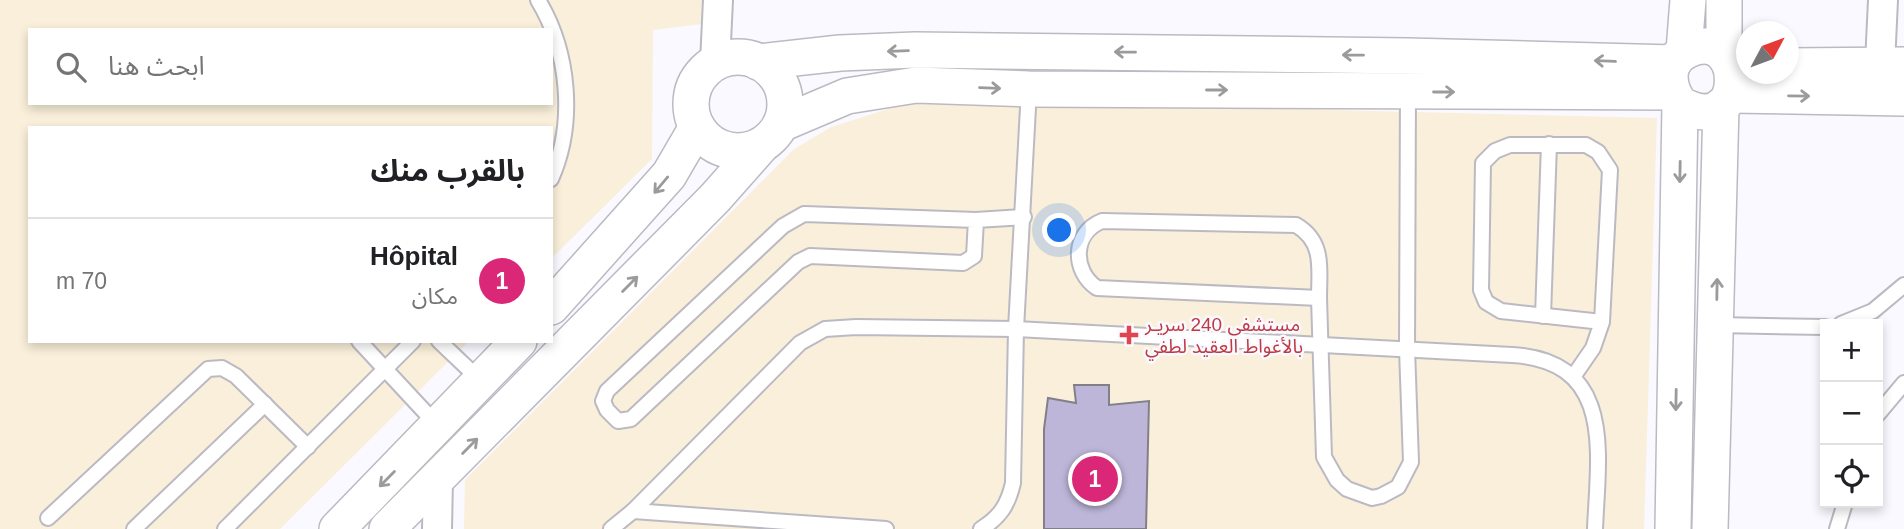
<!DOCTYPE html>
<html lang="ar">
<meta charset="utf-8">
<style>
:root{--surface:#fff;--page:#f6f6f6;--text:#202124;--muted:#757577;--line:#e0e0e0;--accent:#db2777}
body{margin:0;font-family:Arial,"Noto Sans Arabic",sans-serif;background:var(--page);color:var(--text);direction:rtl}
.controls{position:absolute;right:21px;bottom:21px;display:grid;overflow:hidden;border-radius:0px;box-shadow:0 4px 10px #0003}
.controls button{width:63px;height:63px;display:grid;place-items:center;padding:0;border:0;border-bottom:2px solid var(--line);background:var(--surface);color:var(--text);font:35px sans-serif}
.compass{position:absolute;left:1736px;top:21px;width:63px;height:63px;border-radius:50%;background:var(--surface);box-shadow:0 4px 10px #0003;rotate:49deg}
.you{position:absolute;left:1060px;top:231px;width:24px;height:24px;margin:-18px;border:5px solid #fff;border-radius:50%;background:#1a73e8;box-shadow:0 0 0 10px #1a73e833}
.badge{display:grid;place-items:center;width:46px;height:46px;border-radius:50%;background:var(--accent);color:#fff;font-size:23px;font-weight:700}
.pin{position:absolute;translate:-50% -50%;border:4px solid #fff;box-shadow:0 2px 7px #0006}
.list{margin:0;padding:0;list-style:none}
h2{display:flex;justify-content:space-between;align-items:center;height:91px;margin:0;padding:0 28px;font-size:30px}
h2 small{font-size:23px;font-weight:400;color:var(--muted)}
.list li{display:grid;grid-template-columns:46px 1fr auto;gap:21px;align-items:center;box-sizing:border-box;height:126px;padding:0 28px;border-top:2px solid var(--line)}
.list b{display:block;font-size:26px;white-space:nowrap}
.list p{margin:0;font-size:23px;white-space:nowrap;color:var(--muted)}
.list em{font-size:23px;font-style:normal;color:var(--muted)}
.icon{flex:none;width:38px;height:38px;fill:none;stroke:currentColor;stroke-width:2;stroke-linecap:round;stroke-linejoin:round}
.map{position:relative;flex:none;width:1904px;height:529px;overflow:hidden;direction:ltr}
.search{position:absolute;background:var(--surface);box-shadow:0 4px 10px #0003;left:28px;top:28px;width:525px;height:77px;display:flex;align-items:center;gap:18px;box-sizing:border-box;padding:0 24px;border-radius:0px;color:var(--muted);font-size:26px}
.panel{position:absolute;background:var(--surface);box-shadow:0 4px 10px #0003;left:28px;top:126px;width:525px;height:217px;border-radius:0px;direction:rtl}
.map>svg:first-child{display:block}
</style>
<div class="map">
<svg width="1904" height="529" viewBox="0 0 1904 529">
<rect width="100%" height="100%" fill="#faf9ff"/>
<g fill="#f9efda" fill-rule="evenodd">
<path d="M 0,0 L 704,0 L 703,24 L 653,30 L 652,159 L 551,259 L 551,128 L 30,128 L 30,341 L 469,341 L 280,529 L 0,529 ZM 30,30 L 551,30 L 551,103 L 30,103 Z"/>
<path d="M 917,100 L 1657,118 L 1644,529 L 464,529 L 465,480 L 793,150 L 831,127 Z"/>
</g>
<path fill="#bdb6d8" stroke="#818088" stroke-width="2" d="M 1074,385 L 1109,385 L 1109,405 L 1149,401 L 1146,529 L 1044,529 L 1044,429 L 1048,398 L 1076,403 Z"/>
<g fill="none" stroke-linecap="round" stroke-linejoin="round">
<g stroke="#bbbac2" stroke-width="18">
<g id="service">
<path d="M 538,0 C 569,51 576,123 551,179"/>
<path d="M 976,220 L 974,256 L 963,263 L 810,256 L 798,262 L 631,419 L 618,421 L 607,410 L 603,401 L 607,391 L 783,226 L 804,214 L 976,220 L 1024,217"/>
<path d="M 1102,221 L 1296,225 C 1325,242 1319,269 1319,298 L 1097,288 C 1072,271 1072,233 1102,221 Z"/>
<path d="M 1319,298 L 1324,457 L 1337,480 L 1347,489 L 1372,498 L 1381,496 L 1398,487 L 1411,462 L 1407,349 L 1408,89"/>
<path d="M 1543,316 L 1549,144"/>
<path d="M 1841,324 L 1873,311 L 1904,285"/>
<path d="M 1716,325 L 1825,327"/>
<path d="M 359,341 L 438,426"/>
<path d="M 439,341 L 481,381"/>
<path d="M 1573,377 L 1593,348 L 1602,322 L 1610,170 L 1598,152 L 1586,145 L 1510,145 L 1495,151 L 1483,163 L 1481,290 L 1486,302 L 1501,311 L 1602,322"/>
<path d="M 1878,414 L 1904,383"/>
<path d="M 633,511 L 886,529"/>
<path d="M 48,518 L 208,369 L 222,368 L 236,376 L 308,447"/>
<path d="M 134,529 L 265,404"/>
<path d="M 225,529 L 413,341"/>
<path d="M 611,529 L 633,511 L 800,343 L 825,329 L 856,327 L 1016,329 L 1512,355 C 1616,361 1598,454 1595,529"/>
<path d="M 981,529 C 1000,517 1008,505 1013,483 L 1016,329 L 1029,89"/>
<path d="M 1837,529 L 1845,503"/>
</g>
</g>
<g stroke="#bbbac2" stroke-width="32">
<g id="minor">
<path d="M 715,63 L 718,0"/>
<path d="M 1879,85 L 1883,0"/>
<path d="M 437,529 L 438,478"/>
</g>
</g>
<g stroke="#bbbac2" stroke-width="38">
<g id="tertiary">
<path d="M 1684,51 L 1688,0"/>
<path d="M 1724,55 L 1724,0"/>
<circle cx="738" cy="104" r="47"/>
<path d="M 758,62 L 840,53 L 915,50 L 1408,56 L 1673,63"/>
<path d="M 1788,66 L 1904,65"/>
<path d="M 1731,95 L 1904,98"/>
<path d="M 781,124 L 847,96 L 916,85 L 1029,89 L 1671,92"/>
<path d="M 551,307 L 669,175 L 697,127"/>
<path d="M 337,529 L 519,341"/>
<path d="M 387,529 L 715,198 L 761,146"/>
<path d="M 1673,529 L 1680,104 C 1667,86 1664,61 1688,50 C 1747,23 1750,143 1680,104"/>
<path d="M 1710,529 L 1721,106"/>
</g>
</g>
<use href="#service" stroke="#fff" stroke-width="14"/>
<use href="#minor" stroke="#fff" stroke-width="28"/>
<use href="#tertiary" stroke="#fff" stroke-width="35"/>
</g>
<defs><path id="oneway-shaft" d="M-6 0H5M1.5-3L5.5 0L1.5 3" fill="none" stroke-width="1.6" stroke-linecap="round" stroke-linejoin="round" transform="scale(1.75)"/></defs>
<g stroke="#9b9b9c">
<use href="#oneway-shaft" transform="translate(898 51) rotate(178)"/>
<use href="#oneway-shaft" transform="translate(1125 52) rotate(-179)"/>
<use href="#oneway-shaft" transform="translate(1353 55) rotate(-179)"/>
<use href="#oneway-shaft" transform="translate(1605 61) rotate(-178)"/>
<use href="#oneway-shaft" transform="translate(990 88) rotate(2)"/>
<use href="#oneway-shaft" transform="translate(1217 90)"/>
<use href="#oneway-shaft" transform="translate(1444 92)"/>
<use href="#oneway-shaft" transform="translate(1799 96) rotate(1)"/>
<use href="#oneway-shaft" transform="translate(1680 172) rotate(91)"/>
<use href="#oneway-shaft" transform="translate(661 185) rotate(130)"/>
<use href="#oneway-shaft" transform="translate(630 284) rotate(-45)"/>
<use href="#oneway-shaft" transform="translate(1717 289) rotate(-89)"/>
<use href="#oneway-shaft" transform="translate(1676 400) rotate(91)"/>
<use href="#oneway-shaft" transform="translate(470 446) rotate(-45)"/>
<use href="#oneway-shaft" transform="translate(387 479) rotate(135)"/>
</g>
<path fill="#e0444e" stroke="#faf9ff" stroke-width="2.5" d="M1125.5 324.5h7v7h7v7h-7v7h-7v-7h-7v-7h7z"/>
<g text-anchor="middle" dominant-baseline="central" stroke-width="5" stroke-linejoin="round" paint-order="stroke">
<g font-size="19" fill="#be3a42" stroke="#faf9ff" text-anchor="start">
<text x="1145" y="324">مستشفى 240 سريـر<tspan x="1145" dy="22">بالأغواط العقيد لطفي</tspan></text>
</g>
</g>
</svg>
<div class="controls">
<button>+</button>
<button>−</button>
<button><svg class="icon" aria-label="locate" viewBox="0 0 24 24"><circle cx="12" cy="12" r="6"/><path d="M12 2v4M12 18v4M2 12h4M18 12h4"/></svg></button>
</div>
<svg class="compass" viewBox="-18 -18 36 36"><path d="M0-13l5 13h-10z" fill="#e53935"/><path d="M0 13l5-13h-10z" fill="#757577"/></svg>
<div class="you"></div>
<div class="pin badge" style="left:1095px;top:479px">1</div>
<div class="search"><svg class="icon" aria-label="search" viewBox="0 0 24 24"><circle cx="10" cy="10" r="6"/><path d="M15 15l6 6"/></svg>ابحث هنا</div>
<section class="panel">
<h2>بالقرب منك<small></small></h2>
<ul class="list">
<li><span class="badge">1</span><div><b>Hôpital</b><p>مكان</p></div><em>70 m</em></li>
</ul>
</section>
</div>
